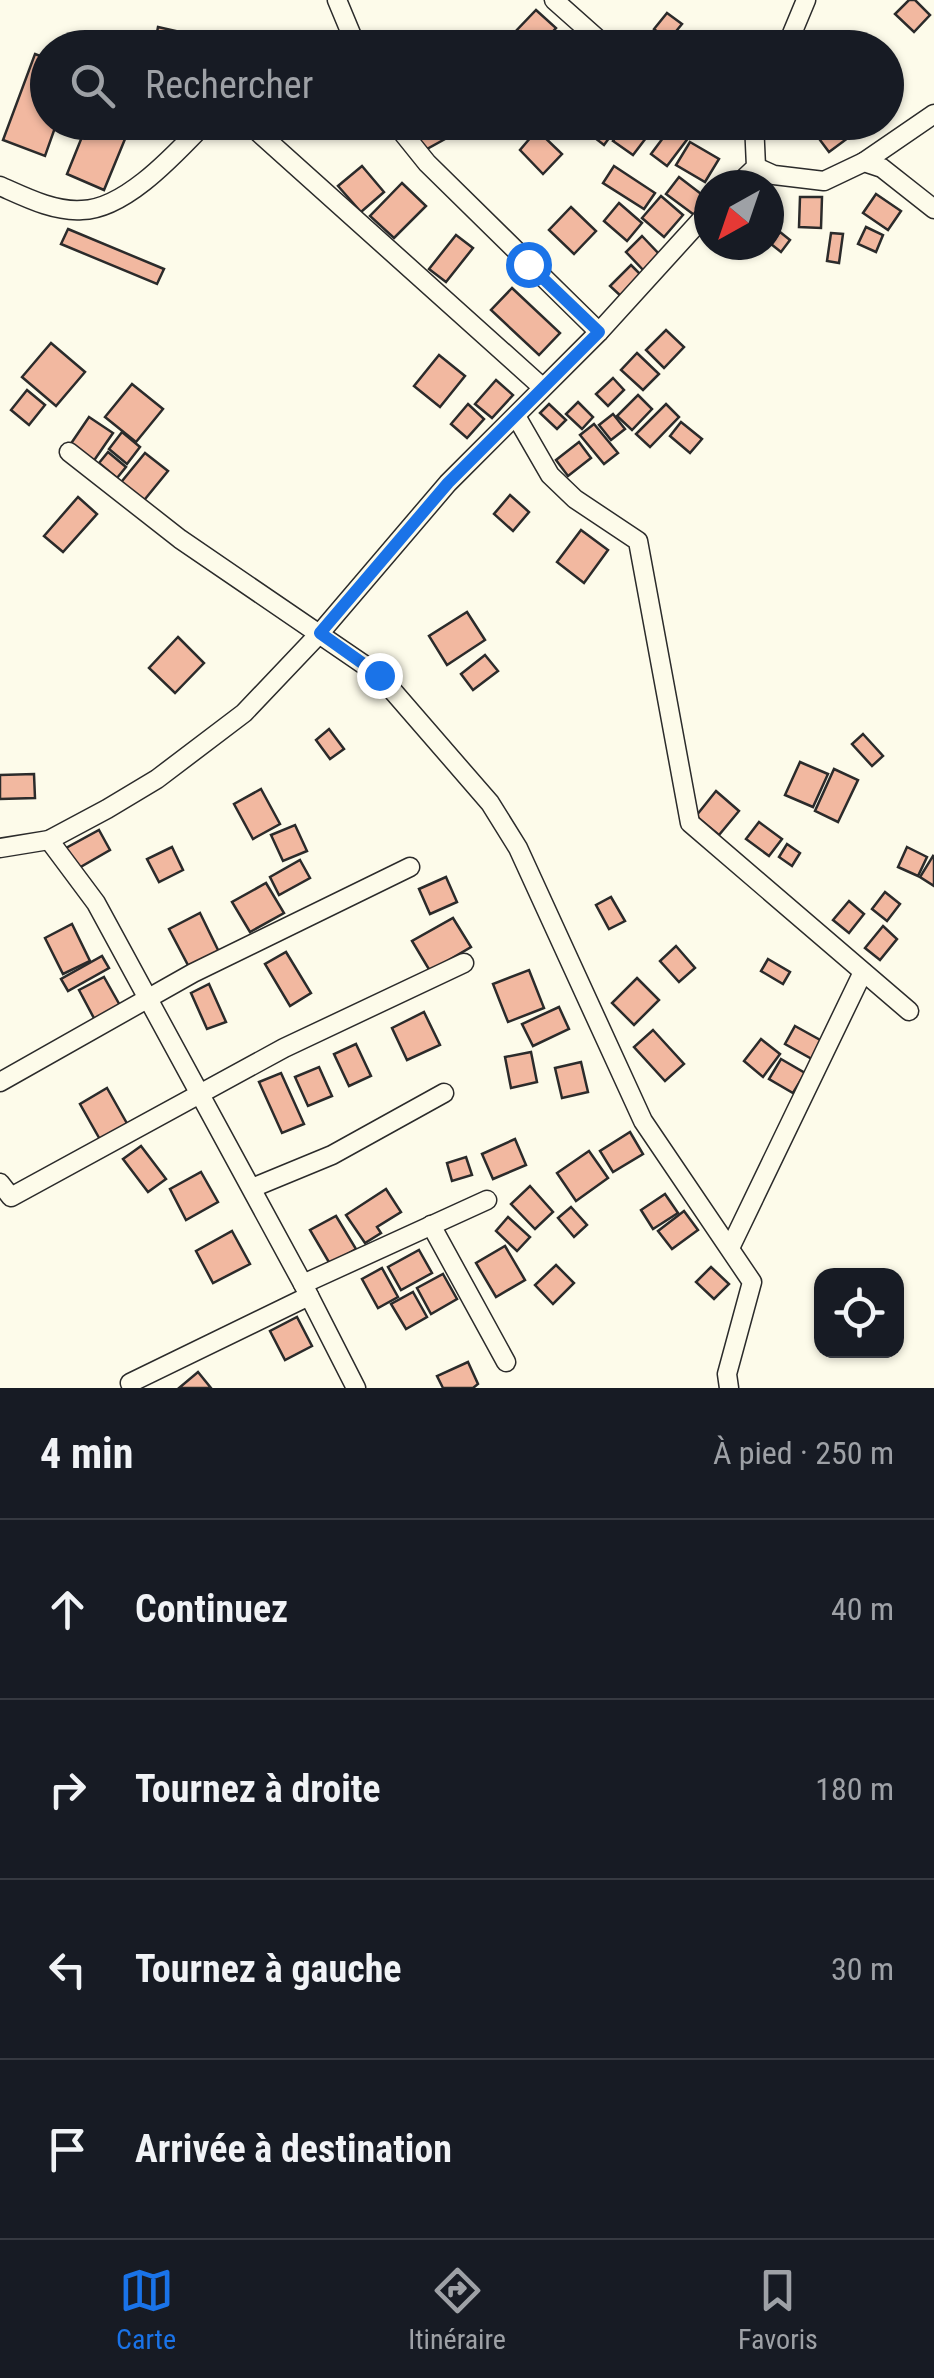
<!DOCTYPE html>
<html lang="fr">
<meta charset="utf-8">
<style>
:root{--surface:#171b24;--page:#242831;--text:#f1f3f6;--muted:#9ea1a6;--line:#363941;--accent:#1a73e8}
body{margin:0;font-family:"Roboto Condensed",sans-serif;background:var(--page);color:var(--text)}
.controls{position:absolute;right:30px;bottom:30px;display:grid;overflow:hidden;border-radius:20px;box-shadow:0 2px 8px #0004}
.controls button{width:90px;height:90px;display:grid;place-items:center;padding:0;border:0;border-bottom:2px solid var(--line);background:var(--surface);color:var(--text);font:50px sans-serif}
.compass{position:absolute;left:694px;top:170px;width:90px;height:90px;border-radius:50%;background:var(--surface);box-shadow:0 2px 8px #0004;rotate:220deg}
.stop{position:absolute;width:30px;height:30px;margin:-22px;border:8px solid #1a73e8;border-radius:50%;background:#fff}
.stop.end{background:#1a73e8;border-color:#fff;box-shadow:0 2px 10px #0008}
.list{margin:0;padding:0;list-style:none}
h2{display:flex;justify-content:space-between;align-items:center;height:130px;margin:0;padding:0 40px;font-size:42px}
h2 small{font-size:32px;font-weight:400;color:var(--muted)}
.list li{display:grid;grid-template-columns:65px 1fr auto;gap:30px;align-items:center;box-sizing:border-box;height:180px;padding:0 40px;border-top:2px solid var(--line)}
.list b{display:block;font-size:38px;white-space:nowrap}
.list em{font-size:32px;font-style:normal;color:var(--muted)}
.icon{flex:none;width:55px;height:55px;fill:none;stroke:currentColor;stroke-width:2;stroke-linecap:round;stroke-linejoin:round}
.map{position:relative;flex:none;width:934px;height:1388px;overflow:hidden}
.search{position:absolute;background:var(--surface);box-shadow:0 2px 8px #0004;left:30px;right:30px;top:30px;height:110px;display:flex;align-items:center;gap:25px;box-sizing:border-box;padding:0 35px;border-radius:55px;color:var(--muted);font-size:38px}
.sheet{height:850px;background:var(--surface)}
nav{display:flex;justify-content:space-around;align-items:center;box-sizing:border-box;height:140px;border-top:2px solid var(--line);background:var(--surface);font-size:28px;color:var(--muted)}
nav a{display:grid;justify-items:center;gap:5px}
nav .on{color:var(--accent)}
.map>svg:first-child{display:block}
</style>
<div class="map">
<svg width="934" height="1388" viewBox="0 0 934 1388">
<rect width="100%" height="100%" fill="#fdfbea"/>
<g fill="#f2b8a0" stroke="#2b2b2b" stroke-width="2.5">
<path d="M 909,0 L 915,0 L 930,15 L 914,32 L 895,14 Z"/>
<path d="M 536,10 L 556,28 L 538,48 L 531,48 L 515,32 Z"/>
<path d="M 667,13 L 682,24 L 668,41 L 654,29 Z"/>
<path d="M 158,27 L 180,32 L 177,48 L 154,48 Z"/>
<path d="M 505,33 L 522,48 L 492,48 Z"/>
<path d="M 35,54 L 48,59 L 48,122 L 57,122 L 45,156 L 3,140 Z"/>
<path d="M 88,122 L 132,122 L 104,190 L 67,174 Z"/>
<path d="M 422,122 L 436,122 L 445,139 L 425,150 L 413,128 Z"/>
<path d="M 592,122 L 621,122 L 604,145 L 586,131 Z"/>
<path d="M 630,122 L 656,122 L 660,126 L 650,138 Z"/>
<path d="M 675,122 L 692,133 L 667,166 L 651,154 Z"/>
<path d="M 818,122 L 849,122 L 856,132 L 829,152 L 811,128 Z"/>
<path d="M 626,123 L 646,138 L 633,155 L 613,141 Z"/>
<path d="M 537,130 L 562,154 L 543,174 L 520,150 Z"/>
<path d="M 690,142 L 719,159 L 705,182 L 676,165 Z"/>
<path d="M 362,166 L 384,192 L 361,212 L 338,186 Z"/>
<path d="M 614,166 L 655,193 L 644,209 L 603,183 Z"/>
<path d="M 679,177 L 709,200 L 697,217 L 666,194 Z"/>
<path d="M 402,183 L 426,206 L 394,238 L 370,216 Z"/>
<path d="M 876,194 L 901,211 L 888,230 L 863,213 Z"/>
<path d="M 661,196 L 683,215 L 664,237 L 642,218 Z"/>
<path d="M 800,197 L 822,197 L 821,228 L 799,227 Z"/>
<path d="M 619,203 L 642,223 L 627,241 L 604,221 Z"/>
<path d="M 571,207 L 596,231 L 574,254 L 549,230 Z"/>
<path d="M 866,227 L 883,235 L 876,252 L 858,244 Z"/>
<path d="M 68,229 L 164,269 L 157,284 L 61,244 Z"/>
<path d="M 780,232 L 790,240 L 781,252 L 771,244 Z"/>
<path d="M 831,233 L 843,234 L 839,263 L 827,261 Z"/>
<path d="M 456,235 L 473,248 L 446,282 L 429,269 Z"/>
<path d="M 642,236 L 662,257 L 646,273 L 626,252 Z"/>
<path d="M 631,265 L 644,278 L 623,298 L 610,286 Z"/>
<path d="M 512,288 L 560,333 L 539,355 L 491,310 Z"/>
<path d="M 666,330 L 684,347 L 664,368 L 646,350 Z"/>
<path d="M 51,343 L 85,372 L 56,406 L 22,377 Z"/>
<path d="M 637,353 L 659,374 L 643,390 L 621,370 Z"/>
<path d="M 439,355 L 465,376 L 440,407 L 414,386 Z"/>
<path d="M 613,378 L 624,390 L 608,406 L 596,394 Z"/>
<path d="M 496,380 L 513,395 L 492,418 L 475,404 Z"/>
<path d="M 132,384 L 163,409 L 136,442 L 105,417 Z"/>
<path d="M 27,390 L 45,405 L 29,425 L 11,410 Z"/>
<path d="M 638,395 L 652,409 L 632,430 L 617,416 Z"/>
<path d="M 578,402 L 593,417 L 582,429 L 566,414 Z"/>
<path d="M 468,404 L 484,419 L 467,438 L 451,424 Z"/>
<path d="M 549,404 L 566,420 L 557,429 L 540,413 Z"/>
<path d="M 666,404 L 679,417 L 650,447 L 636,434 Z"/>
<path d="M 613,414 L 625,429 L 611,440 L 599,425 Z"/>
<path d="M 89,417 L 113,433 L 93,462 L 70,445 Z"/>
<path d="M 681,422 L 702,439 L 690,453 L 670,436 Z"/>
<path d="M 594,424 L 618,453 L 604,464 L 580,435 Z"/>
<path d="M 122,432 L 140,447 L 127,464 L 109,449 Z"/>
<path d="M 579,442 L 591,458 L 568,476 L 556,460 Z"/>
<path d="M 108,452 L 126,467 L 117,478 L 99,463 Z"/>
<path d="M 145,453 L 168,471 L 141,504 L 118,486 Z"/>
<path d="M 510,495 L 529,512 L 513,531 L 494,514 Z"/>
<path d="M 78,497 L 97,514 L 63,552 L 44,536 Z"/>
<path d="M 581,530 L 608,550 L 584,583 L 557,562 Z"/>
<path d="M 467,612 L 485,640 L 447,665 L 429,636 Z"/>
<path d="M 178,637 L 204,663 L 175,693 L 149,668 Z"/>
<path d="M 485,655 L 498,671 L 473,690 L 461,674 Z"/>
<path d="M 329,729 L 344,749 L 330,759 L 316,740 Z"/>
<path d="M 863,734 L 883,756 L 872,766 L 852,744 Z"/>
<path d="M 800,762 L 828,774 L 813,807 L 785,795 Z"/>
<path d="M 834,769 L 858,780 L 838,822 L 815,811 Z"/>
<path d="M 34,774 L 35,798 L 0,799 L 0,775 Z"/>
<path d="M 261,789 L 280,824 L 253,839 L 234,804 Z"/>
<path d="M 716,791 L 739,811 L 719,835 L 696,816 Z"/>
<path d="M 759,822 L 782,839 L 769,856 L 746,839 Z"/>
<path d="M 295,825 L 307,851 L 283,861 L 271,835 Z"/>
<path d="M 99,830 L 110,850 L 77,869 L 66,848 Z"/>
<path d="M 787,844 L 800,853 L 792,866 L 779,857 Z"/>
<path d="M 172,847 L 183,870 L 159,882 L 147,859 Z"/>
<path d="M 907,847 L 927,857 L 918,876 L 898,867 Z"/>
<path d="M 933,856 L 934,857 L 934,886 L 920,877 Z"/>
<path d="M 300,860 L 310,878 L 279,895 L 270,877 Z"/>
<path d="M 446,877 L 457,902 L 430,914 L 419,889 Z"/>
<path d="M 266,883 L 284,913 L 250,932 L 232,902 Z"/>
<path d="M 885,892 L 900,904 L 887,921 L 872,909 Z"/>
<path d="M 611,897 L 625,921 L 609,929 L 596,905 Z"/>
<path d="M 849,901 L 864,914 L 849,933 L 833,920 Z"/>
<path d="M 200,913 L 219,952 L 189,967 L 169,929 Z"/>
<path d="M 453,918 L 471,947 L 430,971 L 412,941 Z"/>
<path d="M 72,924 L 90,961 L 63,974 L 45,938 Z"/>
<path d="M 883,926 L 897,939 L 880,960 L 865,948 Z"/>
<path d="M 676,946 L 695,968 L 679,982 L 660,961 Z"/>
<path d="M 286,952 L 311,993 L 290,1006 L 265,964 Z"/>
<path d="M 102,956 L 109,968 L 68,991 L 61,979 Z"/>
<path d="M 768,959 L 790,972 L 783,984 L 761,971 Z"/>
<path d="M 529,970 L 544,1008 L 508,1022 L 493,984 Z"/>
<path d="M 104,977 L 122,1009 L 96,1022 L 79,990 Z"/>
<path d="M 637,978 L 659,1000 L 634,1025 L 612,1003 Z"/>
<path d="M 209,984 L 226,1022 L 207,1029 L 191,993 Z"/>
<path d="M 559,1007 L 569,1029 L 533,1046 L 522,1024 Z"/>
<path d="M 424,1012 L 440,1045 L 407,1060 L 392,1028 Z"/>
<path d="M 795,1026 L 822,1041 L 812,1059 L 785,1044 Z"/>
<path d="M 653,1030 L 684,1064 L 665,1081 L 634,1047 Z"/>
<path d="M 761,1039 L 780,1054 L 763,1077 L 744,1061 Z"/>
<path d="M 356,1044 L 371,1076 L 349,1086 L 334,1054 Z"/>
<path d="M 531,1052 L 537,1082 L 511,1088 L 505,1057 Z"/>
<path d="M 781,1059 L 805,1073 L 793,1093 L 769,1079 Z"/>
<path d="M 581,1062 L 588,1092 L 562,1098 L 555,1068 Z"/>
<path d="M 319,1067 L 332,1096 L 308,1106 L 295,1077 Z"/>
<path d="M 281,1073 L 304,1124 L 282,1133 L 259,1082 Z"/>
<path d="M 107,1088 L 129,1127 L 102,1143 L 80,1104 Z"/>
<path d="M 630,1132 L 643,1154 L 613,1172 L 600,1151 Z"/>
<path d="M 515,1139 L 526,1165 L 493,1179 L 482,1154 Z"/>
<path d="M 141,1146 L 166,1179 L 148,1192 L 123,1159 Z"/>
<path d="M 589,1151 L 608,1178 L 576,1201 L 557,1173 Z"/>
<path d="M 466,1157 L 472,1175 L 452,1181 L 447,1163 Z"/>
<path d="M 201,1172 L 218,1202 L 186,1220 L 170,1189 Z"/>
<path d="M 530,1186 L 553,1212 L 535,1229 L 511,1204 Z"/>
<path d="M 386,1189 L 401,1212 L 377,1227 L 381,1233 L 365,1243 L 346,1215 Z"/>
<path d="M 665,1194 L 678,1213 L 653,1229 L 641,1210 Z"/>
<path d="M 571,1207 L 587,1225 L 574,1237 L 558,1218 Z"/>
<path d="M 684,1211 L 698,1230 L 672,1249 L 658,1231 Z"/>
<path d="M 336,1216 L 356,1249 L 330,1264 L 310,1230 Z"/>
<path d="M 508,1217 L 530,1237 L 517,1251 L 496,1231 Z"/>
<path d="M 232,1231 L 250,1264 L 213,1283 L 196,1251 Z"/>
<path d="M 505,1246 L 525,1280 L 496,1297 L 476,1263 Z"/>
<path d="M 419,1250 L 432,1273 L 401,1290 L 388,1267 Z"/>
<path d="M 556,1265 L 574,1283 L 553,1304 L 535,1285 Z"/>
<path d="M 711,1267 L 729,1284 L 714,1299 L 696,1282 Z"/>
<path d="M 382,1268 L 398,1297 L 378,1308 L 362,1279 Z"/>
<path d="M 443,1274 L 457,1299 L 431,1314 L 417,1288 Z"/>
<path d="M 413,1292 L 427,1317 L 406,1329 L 391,1304 Z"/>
<path d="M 297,1317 L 312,1346 L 285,1360 L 270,1331 Z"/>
<path d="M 468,1362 L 478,1384 L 473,1388 L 443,1388 L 437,1376 Z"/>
<path d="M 198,1372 L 211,1388 L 179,1388 Z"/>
</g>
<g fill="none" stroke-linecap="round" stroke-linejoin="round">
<g stroke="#2b2b2b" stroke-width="21">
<g id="minor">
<path d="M 337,0 L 357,48"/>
<path d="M 554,0 L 608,48"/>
<path d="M 786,48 L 806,0"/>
<path d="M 247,122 L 542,387"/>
<path d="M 394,122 L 427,163 L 599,332"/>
<path d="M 864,162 L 934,114"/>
<path d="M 756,167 L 774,175 L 824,181 L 864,162 L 882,168 L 934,209"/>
<path d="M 737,185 L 756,167 L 754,122"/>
<path d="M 0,186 C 25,197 54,212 82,210 C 126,209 176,153 206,122"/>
<path d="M 516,416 L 550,475 L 575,499 L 638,541 L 690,823 L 909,1011"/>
<path d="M 69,452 L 180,539 L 379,675 L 490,803 L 518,848 L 643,1121 L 752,1282 L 727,1374 L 729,1388"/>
<path d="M 49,840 L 96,903 L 303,1284 L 356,1388"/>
<path d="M 0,848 L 49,840 L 107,809 L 157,779 L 244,713 L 320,633 L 448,483 L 599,332 L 709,211"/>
<path d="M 0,1082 L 193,973 L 410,867"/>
<path d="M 0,1183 L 11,1197 L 284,1048 L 464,963"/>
<path d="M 252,1188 L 332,1155 L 444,1093"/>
<path d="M 431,1225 L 506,1362"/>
<path d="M 730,1248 L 863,972"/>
<path d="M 303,1284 L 487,1200"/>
<path d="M 130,1383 L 309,1296"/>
</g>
</g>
<use href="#minor" stroke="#fdfbea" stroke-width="18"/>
</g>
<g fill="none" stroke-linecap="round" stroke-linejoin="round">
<path stroke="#1a73e8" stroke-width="12" d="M 379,675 L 320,633 L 448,483 L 599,332 L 528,264"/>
</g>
</svg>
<div class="controls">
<button><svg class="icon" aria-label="locate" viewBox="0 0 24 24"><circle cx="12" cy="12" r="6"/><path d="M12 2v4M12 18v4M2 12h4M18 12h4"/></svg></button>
</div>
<svg class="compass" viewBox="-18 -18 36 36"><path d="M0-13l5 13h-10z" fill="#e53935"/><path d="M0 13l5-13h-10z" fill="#9ea1a6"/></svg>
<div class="stop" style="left:528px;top:264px"></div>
<div class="stop end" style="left:379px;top:675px"></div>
<div class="search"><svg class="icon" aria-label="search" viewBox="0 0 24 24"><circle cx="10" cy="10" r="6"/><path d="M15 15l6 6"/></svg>Rechercher</div>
</div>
<section class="sheet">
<h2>4 min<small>À pied · 250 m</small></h2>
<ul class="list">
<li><svg class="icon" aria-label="ahead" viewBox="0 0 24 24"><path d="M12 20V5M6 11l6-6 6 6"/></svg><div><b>Continuez</b></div><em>40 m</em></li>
<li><svg class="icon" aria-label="right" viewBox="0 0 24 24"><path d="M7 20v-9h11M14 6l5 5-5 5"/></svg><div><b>Tournez à droite</b></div><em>180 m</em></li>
<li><svg class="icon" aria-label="left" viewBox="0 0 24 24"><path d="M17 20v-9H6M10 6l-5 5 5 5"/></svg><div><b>Tournez à gauche</b></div><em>30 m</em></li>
<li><svg class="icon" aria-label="arrive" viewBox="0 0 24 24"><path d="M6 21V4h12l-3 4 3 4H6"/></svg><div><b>Arrivée à destination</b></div></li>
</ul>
</section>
<nav>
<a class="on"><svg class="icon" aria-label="map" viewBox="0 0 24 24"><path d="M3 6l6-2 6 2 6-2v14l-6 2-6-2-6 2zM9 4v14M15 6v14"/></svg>Carte</a>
<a><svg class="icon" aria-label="directions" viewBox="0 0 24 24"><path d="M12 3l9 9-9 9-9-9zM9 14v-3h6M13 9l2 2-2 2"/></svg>Itinéraire</a>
<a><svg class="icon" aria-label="saved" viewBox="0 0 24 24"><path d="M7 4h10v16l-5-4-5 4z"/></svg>Favoris</a>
</nav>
